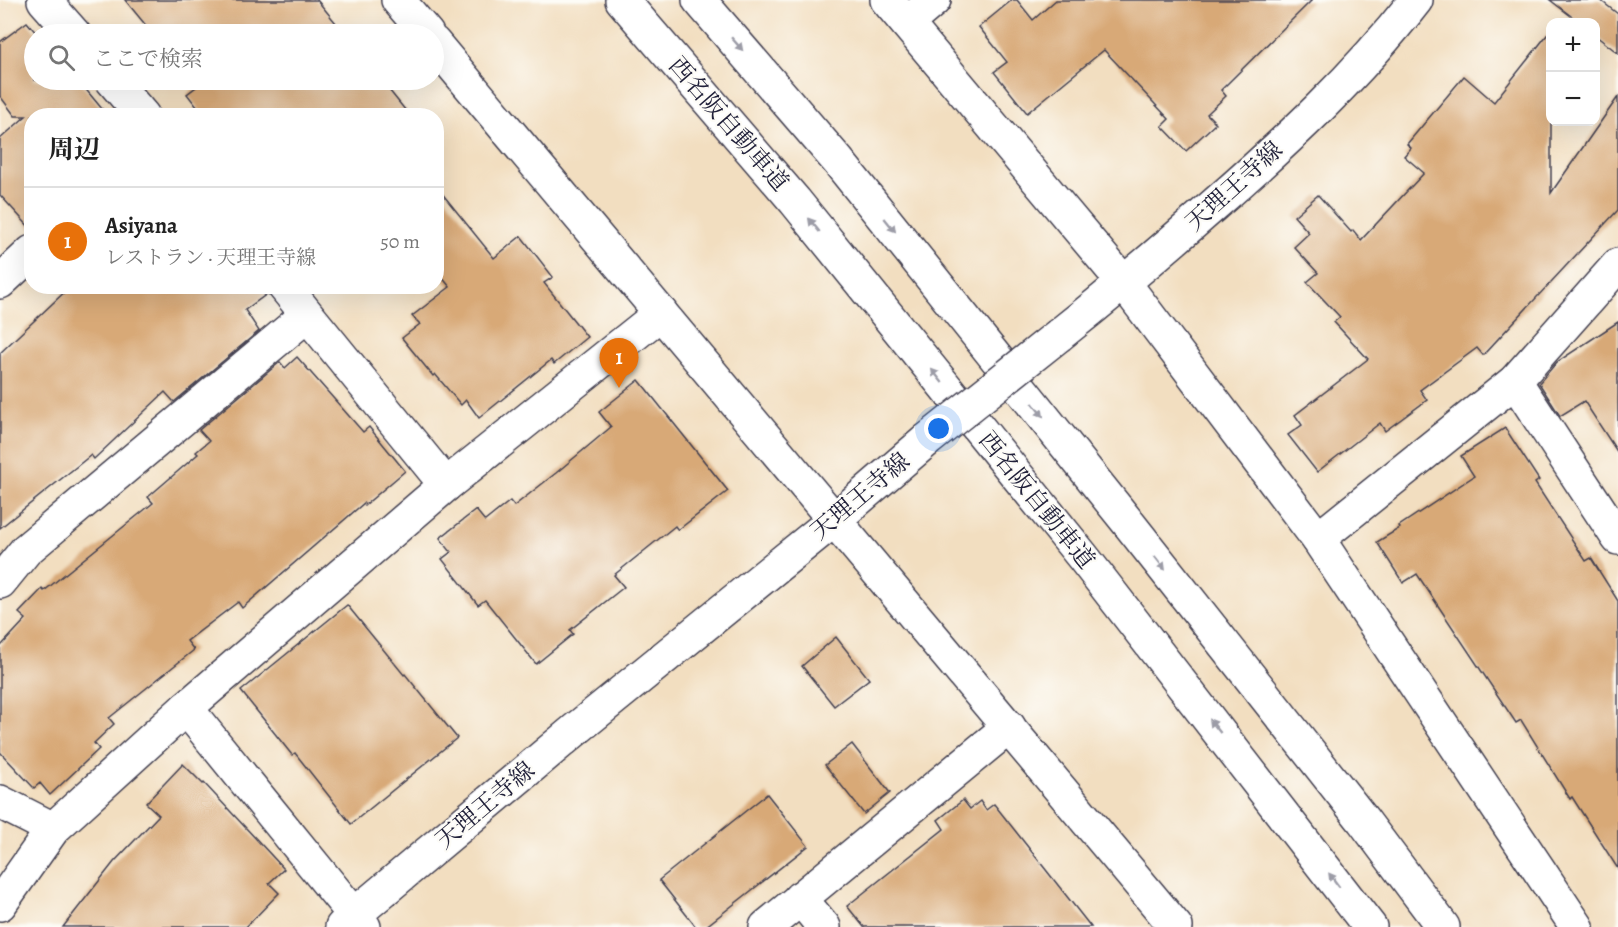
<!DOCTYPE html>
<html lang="ja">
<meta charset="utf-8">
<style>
:root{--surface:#fff;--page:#f6f6f6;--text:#222;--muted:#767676;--line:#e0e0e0;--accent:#111827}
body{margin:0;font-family:Alegreya,"Noto Serif JP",serif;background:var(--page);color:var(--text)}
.controls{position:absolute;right:18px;top:18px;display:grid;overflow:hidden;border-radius:12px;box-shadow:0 6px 24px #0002}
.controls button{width:54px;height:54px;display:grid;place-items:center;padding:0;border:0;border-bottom:2px solid var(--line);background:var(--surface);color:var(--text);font:30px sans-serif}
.you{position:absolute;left:939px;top:429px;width:21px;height:21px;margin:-15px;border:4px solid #fff;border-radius:50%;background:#1a73e8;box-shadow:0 0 0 9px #1a73e833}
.badge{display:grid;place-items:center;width:39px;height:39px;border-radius:50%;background:var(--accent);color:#fff;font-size:20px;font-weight:700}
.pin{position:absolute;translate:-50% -50px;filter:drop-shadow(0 2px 3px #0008)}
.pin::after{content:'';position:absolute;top:32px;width:21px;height:18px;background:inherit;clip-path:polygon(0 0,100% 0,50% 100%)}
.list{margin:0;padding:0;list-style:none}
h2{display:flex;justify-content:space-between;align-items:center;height:78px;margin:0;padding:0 24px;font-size:26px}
h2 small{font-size:20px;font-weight:400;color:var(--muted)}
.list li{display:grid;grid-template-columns:39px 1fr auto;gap:18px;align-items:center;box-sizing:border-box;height:108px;padding:0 24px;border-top:2px solid var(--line)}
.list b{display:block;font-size:22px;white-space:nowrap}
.list p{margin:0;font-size:20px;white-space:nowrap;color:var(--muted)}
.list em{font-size:20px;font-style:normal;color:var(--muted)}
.icon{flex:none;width:33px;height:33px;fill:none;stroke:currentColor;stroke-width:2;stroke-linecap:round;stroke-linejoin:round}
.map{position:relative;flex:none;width:1618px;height:927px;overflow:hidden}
.search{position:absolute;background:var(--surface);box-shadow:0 6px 24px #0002;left:24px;top:24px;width:420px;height:66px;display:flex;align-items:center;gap:15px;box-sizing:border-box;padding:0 21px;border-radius:33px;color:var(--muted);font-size:22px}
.panel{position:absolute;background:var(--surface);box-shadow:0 6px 24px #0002;left:24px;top:108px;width:420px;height:186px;border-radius:24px}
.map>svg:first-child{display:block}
</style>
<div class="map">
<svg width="1618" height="927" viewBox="0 0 1618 927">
<rect width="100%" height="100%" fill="#fdfcf7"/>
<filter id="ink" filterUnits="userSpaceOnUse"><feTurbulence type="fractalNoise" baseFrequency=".0167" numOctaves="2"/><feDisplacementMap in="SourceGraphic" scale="12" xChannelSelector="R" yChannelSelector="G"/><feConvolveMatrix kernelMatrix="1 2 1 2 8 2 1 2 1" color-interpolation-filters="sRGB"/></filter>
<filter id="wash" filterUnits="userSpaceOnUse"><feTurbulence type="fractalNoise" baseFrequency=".008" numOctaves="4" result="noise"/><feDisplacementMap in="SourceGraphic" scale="24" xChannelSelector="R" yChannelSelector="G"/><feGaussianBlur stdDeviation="1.35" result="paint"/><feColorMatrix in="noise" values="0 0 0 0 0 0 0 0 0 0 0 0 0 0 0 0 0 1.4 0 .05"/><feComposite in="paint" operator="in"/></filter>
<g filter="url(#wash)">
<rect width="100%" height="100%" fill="#f2dec0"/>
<g id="blocks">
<g fill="#d8a977">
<path d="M 125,0 L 317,0 L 345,34 L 153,34 Z"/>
<path d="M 1012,0 L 1017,0 L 1033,20 L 1056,0 L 1312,0 L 1221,90 L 1226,96 L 1207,114 L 1216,123 L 1186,151 L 1162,126 L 1169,119 L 1104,50 L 1027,113 L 994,72 L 1007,62 L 979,27 Z"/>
<path d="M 1550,0 L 1600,0 L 1618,14 L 1618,53 L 1596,36 L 1596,22 L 1579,22 Z"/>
<path d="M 27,22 L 37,34 L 34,34 L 34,80 L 78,80 L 108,116 L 32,116 L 32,230 L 0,195 L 0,139 L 26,116 L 15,116 L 0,96 L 0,42 Z"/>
<path d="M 1551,30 L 1551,193 L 1618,97 L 1618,210 L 1483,355 L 1477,348 L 1420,390 L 1427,400 L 1385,431 L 1380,423 L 1317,472 L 1288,435 L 1302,425 L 1295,415 L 1368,359 L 1334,322 L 1340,317 L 1307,282 L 1318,273 L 1294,247 L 1309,233 L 1294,216 L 1318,195 L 1351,232 L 1353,230 L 1361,240 L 1424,173 L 1404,156 L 1411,148 L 1407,144 L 1464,76 L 1494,102 Z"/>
<path d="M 191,80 L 381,80 L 410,116 L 204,116 L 187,94 L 196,87 Z"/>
<path d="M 436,186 L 494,258 L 521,236 L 553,277 L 544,283 L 587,337 L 554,364 L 551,360 L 479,418 L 466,400 L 461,405 L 435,374 L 433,376 L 402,338 L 420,324 L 412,316 L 450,287 L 436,270 Z"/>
<path d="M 71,286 L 266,286 L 267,294 L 245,310 L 259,331 L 174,402 L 165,392 L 94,459 L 91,455 L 0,528 L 0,353 Z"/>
<path d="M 1618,322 L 1618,453 L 1584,401 L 1560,416 L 1539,383 L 1557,362 Z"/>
<path d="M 297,357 L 363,432 L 369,427 L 405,471 L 365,505 L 364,503 L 242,608 L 238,602 L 187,641 L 194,650 L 109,718 L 114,724 L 94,743 L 99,749 L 50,795 L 40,783 L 34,788 L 0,752 L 0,647 L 26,619 L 19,613 L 42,589 L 44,591 L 153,503 L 148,497 L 198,454 L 196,452 L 209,441 L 199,430 L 280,362 L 285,368 Z"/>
<path d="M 639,380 L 728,491 L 678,530 L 675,526 L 614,575 L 624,587 L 570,630 L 573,634 L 536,664 L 485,600 L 478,605 L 442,559 L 451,552 L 440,538 L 476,510 L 485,521 L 510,501 L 514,506 L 556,473 L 611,427 L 599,412 Z"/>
<path d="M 1505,428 L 1539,480 L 1535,483 L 1586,561 L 1591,558 L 1618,601 L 1618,869 L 1572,797 L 1570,799 L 1521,720 L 1516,723 L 1417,574 L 1403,583 L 1377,542 L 1400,528 L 1399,526 L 1474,476 L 1461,456 Z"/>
<path d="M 347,605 L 404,675 L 405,674 L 457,738 L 351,824 L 295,753 L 292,755 L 241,691 Z"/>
<path d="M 836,637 L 869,679 L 834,706 L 802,666 Z"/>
<path d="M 852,744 L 890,793 L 864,814 L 825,765 Z"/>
<path d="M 183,764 L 203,784 L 204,783 L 284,869 L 269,883 L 279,893 L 246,927 L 63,927 L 114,862 L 159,815 L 146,803 Z"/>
<path d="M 767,794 L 808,846 L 705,927 L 696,927 L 659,880 Z"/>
<path d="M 963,800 L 970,809 L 980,801 L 986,810 L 994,804 L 1091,927 L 864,927 L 847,906 L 944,829 L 938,820 Z"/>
</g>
</g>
</g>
<g filter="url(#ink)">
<use href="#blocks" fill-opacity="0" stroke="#413e4f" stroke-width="1.5"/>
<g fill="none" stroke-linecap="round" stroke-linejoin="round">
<g stroke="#413e4f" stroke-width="36">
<g id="street">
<path d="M 44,0 L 74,34"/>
<path d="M 887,0 L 1124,283 L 1318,539 L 1577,927"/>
<path d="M 907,23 L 934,0"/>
<path d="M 112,80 L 143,116"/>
<path d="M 0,282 L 32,252"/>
<path d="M 284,286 L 446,485"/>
<path d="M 1515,381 L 1618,538"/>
<path d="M 1318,539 L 1515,381 L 1618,265"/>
<path d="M 0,582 L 26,550 L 307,315"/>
<path d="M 186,708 L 364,927"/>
<path d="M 0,802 L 53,829"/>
<path d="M 800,898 L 824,927"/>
<path d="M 0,904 L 53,829 L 186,708 L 446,485 L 661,313"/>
<path d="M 766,927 L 1009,727"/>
</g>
</g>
<g stroke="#413e4f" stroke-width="36">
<g id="secondary">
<path d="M 398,0 L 427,34"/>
<path d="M 434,43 L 1176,927"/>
</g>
</g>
<g stroke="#413e4f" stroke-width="36">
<g id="primary">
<path d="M 1059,335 C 1112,293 1164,249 1215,204 C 1287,141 1357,76 1416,0"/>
<path d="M 342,927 L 354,915 L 575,730 L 834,520 L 927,440"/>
</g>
</g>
<g stroke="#413e4f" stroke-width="36">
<g id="highway">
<path d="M 622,0 L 795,201 L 1083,557 L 1370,927"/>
<path d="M 699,0 L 838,161 L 1126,520 L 1363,820 L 1443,927"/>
</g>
</g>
<use href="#street" stroke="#fff" stroke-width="33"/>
<use href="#secondary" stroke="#fff" stroke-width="33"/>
<use href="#primary" stroke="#fff" stroke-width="33"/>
<use href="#highway" stroke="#fff" stroke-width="33"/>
<g stroke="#413e4f" stroke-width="36" stroke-linecap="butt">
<path id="primary-bridge" d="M 927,440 L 1059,335"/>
</g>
<use href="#primary-bridge" stroke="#fff" stroke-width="33"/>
</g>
<defs><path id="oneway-solid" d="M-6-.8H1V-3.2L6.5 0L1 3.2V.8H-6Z" transform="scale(1.5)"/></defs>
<g fill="#9c9ca7">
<use href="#oneway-solid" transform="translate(737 44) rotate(49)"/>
<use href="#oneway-solid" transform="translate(814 225) rotate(-129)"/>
<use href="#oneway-solid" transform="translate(890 225) rotate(51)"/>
<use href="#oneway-solid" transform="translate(937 376) rotate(-129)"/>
<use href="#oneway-solid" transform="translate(1038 410) rotate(51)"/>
<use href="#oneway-solid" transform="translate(1160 563) rotate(52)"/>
<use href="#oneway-solid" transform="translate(1215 726) rotate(-128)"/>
<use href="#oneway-solid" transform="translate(1334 880) rotate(-127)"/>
</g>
</g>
<g text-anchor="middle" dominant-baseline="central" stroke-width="4.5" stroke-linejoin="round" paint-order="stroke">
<g font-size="24" fill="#22223b" stroke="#fdfcf7">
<text transform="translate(729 124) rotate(49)">西名阪自動車道</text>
<text transform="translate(1234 186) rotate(-42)">天理王寺線</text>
<text transform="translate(860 496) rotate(-40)">天理王寺線</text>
<text transform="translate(1037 500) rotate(51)">西名阪自動車道</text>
<text transform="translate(485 805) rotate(-40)">天理王寺線</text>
</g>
</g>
</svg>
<div class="controls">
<button>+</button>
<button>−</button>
</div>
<div class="you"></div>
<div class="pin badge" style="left:619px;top:388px;background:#e8710a">1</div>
<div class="search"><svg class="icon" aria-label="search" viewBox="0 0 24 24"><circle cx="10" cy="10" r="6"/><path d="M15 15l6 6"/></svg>ここで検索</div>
<section class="panel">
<h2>周辺<small></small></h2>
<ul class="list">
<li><span class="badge" style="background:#e8710a">1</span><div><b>Asiyana</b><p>レストラン · 天理王寺線</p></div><em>50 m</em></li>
</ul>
</section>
</div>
